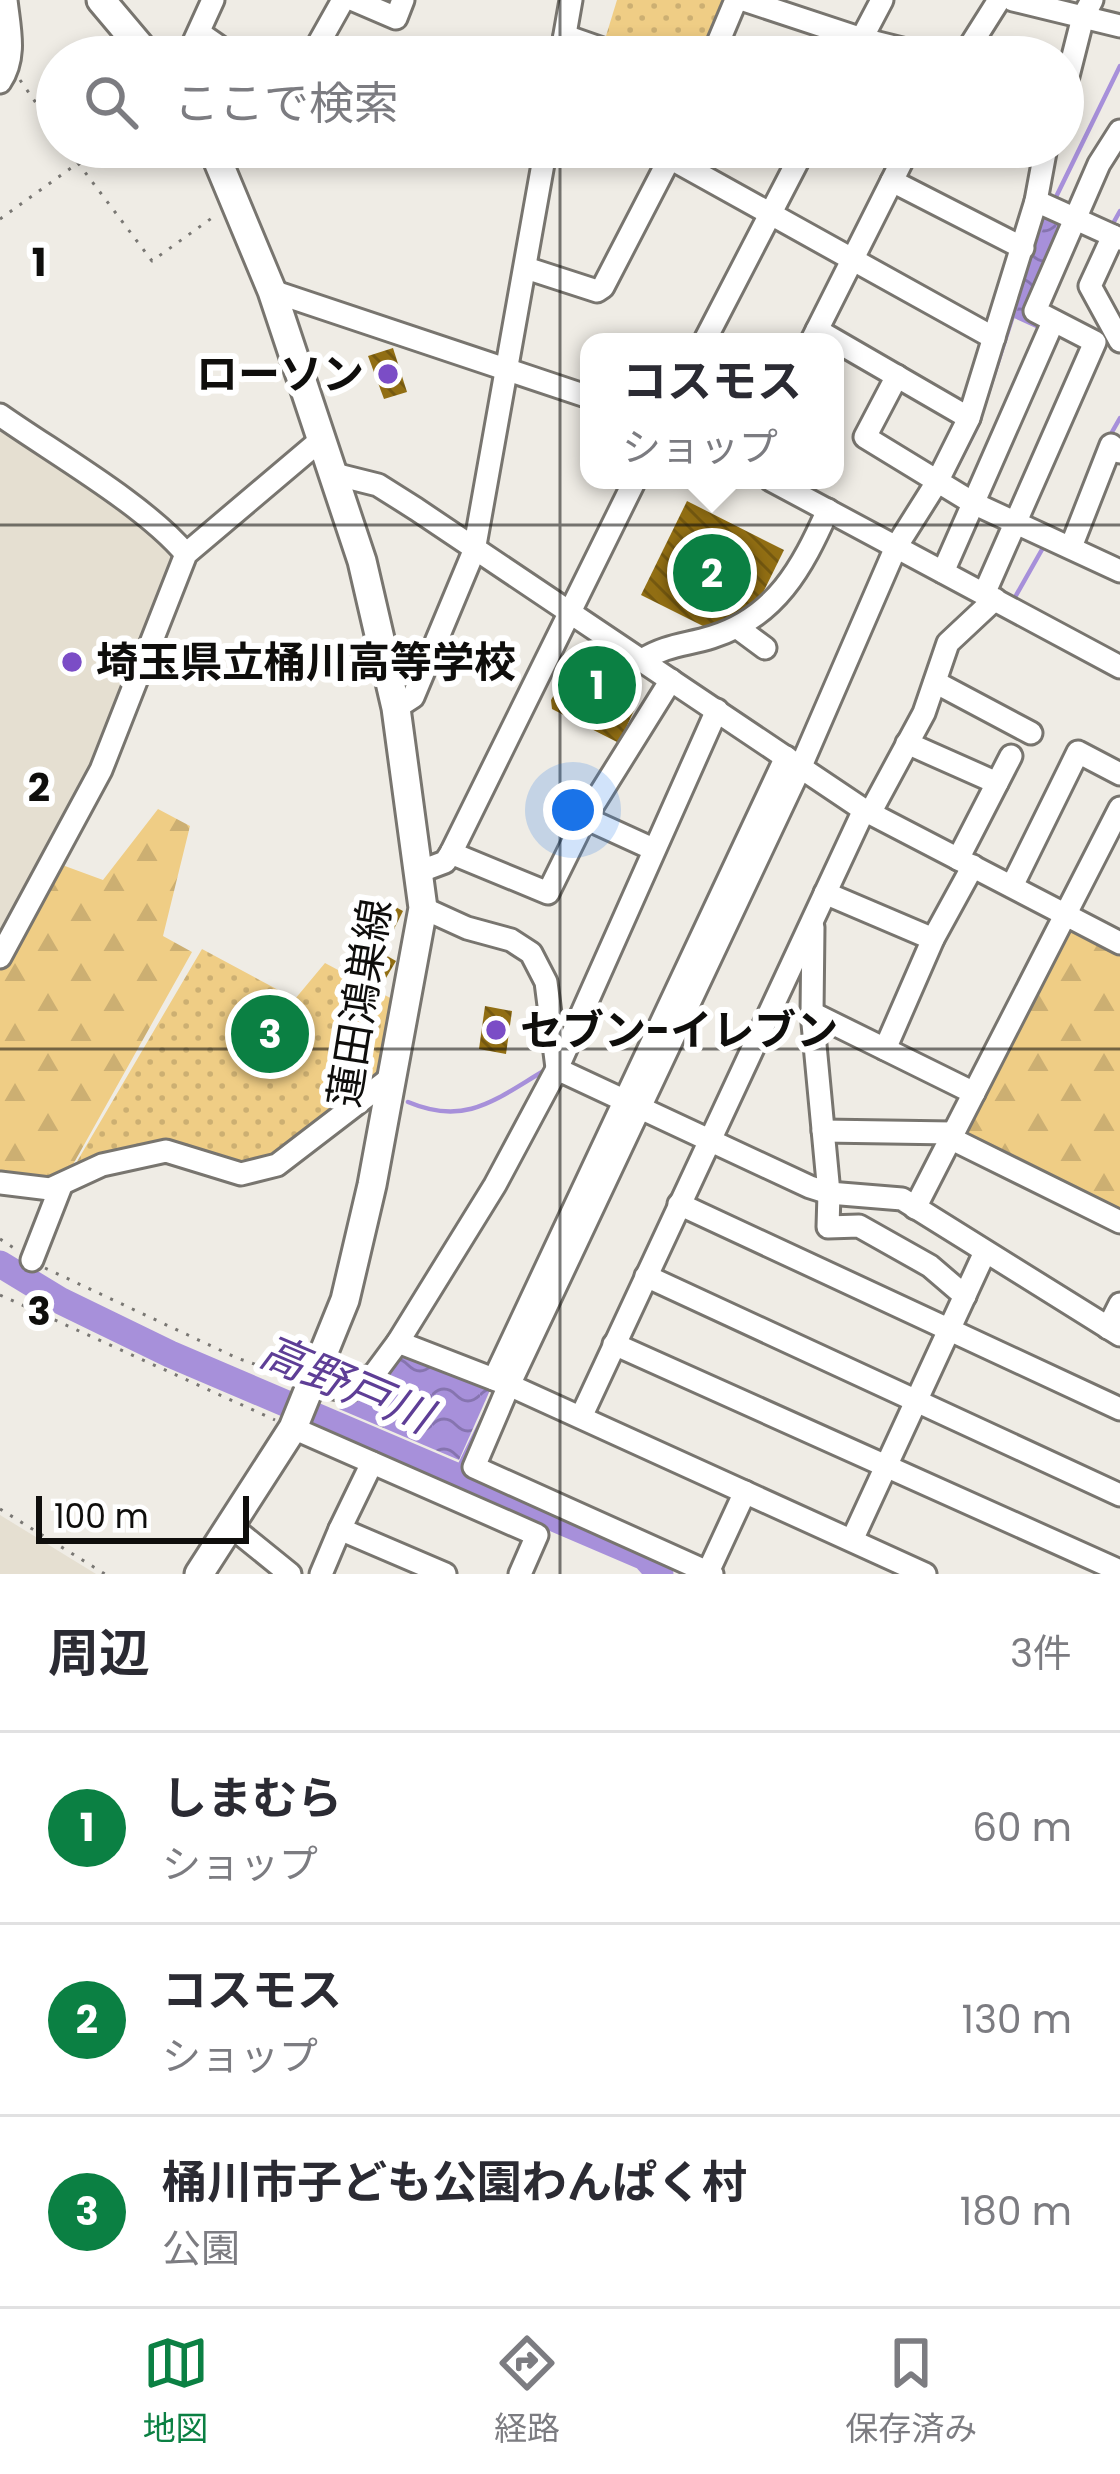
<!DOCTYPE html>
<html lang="ja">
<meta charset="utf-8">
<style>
:root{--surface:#fff;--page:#f2f2f3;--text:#2b2b33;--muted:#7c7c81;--line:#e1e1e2;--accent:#0b8043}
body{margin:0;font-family:Poppins,"Noto Sans JP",sans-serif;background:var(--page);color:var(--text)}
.scale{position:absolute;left:36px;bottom:30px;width:213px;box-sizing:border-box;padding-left:12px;border:6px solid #0f0e0c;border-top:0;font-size:33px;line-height:42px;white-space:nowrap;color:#0f0e0c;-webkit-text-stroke:9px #fff;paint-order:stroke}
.you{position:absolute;left:573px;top:810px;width:42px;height:42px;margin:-30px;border:9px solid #fff;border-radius:50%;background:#1a73e8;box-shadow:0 0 0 18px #1a73e833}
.badge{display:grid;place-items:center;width:78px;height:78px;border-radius:50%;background:var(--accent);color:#fff;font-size:39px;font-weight:700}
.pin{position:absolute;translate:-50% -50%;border:6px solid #fff;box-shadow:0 3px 12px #0006}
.popup{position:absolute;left:580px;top:333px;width:264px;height:156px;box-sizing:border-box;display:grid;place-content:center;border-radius:24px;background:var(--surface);filter:drop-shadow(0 3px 9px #0005);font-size:39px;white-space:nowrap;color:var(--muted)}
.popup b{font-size:45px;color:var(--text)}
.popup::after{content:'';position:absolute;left:50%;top:100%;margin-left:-24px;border:24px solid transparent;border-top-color:var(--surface)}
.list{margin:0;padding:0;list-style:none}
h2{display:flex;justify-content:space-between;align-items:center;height:156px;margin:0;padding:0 48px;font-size:51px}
h2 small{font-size:39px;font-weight:400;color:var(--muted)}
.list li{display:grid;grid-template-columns:78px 1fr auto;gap:36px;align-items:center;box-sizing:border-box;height:192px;padding:0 48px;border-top:3px solid var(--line)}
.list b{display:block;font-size:45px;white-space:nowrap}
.list p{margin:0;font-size:39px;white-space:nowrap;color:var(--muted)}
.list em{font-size:39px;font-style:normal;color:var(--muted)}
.icon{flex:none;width:66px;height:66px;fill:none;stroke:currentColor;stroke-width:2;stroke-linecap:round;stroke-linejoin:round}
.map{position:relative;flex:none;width:1120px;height:1574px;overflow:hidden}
.search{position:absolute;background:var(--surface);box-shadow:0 6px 18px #0003;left:36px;right:36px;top:36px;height:132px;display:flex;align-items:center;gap:30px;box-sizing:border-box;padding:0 42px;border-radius:66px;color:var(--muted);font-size:45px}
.sheet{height:732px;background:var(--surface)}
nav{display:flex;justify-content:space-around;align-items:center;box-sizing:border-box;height:168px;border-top:3px solid var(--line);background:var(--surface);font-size:33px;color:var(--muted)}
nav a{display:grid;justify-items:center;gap:6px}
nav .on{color:var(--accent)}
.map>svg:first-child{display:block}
</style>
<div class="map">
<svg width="1120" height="1574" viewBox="0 0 1120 1574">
<defs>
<pattern id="forest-firs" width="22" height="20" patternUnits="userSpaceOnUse" patternTransform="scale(3)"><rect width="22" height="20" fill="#efcd85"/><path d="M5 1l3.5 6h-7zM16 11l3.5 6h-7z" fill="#ccaf72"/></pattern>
<pattern id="park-dots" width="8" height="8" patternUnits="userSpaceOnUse" patternTransform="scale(3)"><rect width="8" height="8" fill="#efcd85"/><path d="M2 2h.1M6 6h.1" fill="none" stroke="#ccaf72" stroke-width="1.8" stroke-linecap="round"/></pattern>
<pattern id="water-waves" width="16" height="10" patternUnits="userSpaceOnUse" patternTransform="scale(3)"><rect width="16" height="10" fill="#a790da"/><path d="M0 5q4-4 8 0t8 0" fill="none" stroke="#8674af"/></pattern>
<pattern id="building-back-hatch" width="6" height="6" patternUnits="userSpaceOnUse" patternTransform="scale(3)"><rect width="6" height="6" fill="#916e13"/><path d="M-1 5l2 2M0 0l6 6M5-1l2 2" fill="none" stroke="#755910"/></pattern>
</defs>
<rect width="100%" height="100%" fill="#efece5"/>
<g fill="#e5dfd1">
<path d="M 0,415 L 186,554 L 101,770 L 0,957 Z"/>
<path d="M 0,1515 L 96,1574 L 0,1574 Z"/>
</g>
<g fill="url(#forest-firs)">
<path d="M 158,809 L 190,826 L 163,936 L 192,952 L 61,1186 L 0,1183 L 0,957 L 54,862 L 103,880 Z"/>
<path d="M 1068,915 L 1120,946 L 1120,1222 L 950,1138 Z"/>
</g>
<g fill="url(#park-dots)">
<path d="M 617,0 L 736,0 L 712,57 L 625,57 L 602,49 Z"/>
<path d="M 202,949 L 295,999 L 325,963 L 394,1000 L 381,1069 L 265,1158 L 229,1167 L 153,1144 L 90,1158 L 72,1170 Z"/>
</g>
<g fill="url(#water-waves)">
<path d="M 1048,213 L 1065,223 L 1032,305 L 1038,329 L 1014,318 L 1031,251 Z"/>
<path d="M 402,1353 L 491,1388 L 459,1460 L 339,1409 Z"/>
</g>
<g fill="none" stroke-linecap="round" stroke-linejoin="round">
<g stroke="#a790da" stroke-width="4.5">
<path d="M 1055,199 L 1120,66"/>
<path d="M 1111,227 L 1120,211"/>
<path d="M 1032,248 L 1047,215"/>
<path d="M 1108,439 L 1120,418"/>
<path d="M 953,474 L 977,427 L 1020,294"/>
<path d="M 1081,492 L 1091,470"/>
<path d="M 909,544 L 942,495"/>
<path d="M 1014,599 L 1044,546"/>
<path d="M 408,1102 C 467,1127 497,1098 547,1069"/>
<path d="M 454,1477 L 493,1397"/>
</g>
<path stroke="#a790da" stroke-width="27" d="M 0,1264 L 61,1301 L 170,1354 L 645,1557 L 660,1574"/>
</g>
<g fill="url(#building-back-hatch)">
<path d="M 393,348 L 407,392 L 384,399 L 368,356 Z"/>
<path d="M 687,501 L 784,550 L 756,607 L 709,629 L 641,595 Z"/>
<path d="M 585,642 L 642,669 L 628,700 L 637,704 L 619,743 L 552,709 L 551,700 Z"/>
<path d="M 390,904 L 403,911 L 382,953 L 396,961 L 386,978 L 357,961 L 373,933 L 368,929 Z"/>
<path d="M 485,1006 L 512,1011 L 506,1054 L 479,1049 Z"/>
</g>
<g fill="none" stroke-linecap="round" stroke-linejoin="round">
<g stroke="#78756f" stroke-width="27">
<g id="minor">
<path d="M 354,0 L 396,18 L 403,0"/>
<path d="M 744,0 L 862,39 L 935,57"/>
<path d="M 1013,0 L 1120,26"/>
<path d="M 201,34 L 234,57"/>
<path d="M 565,36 L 625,57"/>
<path d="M 187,57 L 213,0"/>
<path d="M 311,57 L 343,0"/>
<path d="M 561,57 L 571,0"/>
<path d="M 712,57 L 736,0"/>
<path d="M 852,57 L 882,0"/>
<path d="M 963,57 L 999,0"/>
<path d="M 0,82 C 17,57 9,28 6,0"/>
<path d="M 1063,96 L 1083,17 L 1092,0"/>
<path d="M 639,147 L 670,158 L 994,338"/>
<path d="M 892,181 L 1023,248"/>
<path d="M 1036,201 L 1120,239"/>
<path d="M 1113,236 L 1090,286 L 1120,341"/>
<path d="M 526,268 L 597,291 L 603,287 L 675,148"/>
<path d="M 272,291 L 589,397"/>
<path d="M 817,330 L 969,418"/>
<path d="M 704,342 L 805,147"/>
<path d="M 811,342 L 909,147"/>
<path d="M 897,376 L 865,437 L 973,503 L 1120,571"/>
<path d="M 0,415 C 54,453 145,505 186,554"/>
<path d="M 334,474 L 378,485 L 416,509 L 864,810 L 1120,943"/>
<path d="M 771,480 L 1120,667"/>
<path d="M 1071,547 L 1111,445 L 1120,452"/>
<path d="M 943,572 L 1053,322"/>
<path d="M 984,594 L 1095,342 L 1035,311 L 1099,164 L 1120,131"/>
<path d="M 738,628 L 765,648"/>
<path d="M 642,660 C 666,645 686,645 712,637 C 776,617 802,568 828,510"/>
<path d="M 935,682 L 1031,733"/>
<path d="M 396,708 L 413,697 L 474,551 L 546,147"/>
<path d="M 907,743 L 997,783"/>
<path d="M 870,813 L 924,713 L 948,643 L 995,599"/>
<path d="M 585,818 L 653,849"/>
<path d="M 451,853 L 548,893 L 585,818 L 671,680"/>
<path d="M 958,859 L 1011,756"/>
<path d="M 421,871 L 445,862 L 451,853 L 635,480"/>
<path d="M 1012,886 L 1078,752 L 1120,774"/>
<path d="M 825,893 L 933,939"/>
<path d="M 423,908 L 467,928 L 511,940 L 531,953 L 546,982 L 557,1068"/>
<path d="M 813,927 L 812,1013 L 829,1193 L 828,1227 L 859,1226 L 930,1266 L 965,1296"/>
<path d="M 0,957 L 101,770 L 186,554 L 323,438"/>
<path d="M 812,1013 L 974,1093"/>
<path d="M 885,1049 L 933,939 L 973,866"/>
<path d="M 557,1069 L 810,1187 L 829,1193 L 902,1199 L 1120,1335"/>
<path d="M 823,1131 L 952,1133"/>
<path d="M 950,1138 L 1120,1222"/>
<path d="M 0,1183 L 50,1189 L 102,1165 L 166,1151 L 241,1174 L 277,1165 L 393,1076"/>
<path d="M 679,1204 L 1120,1409"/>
<path d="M 915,1208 L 1120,808"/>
<path d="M 32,1260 L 61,1186"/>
<path d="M 646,1276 L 1120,1495"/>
<path d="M 1108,1328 L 1120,1304"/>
<path d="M 398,1342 L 509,1385 L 925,1574"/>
<path d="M 614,1344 L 1120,1571"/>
<path d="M 494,1379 L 786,757"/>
<path d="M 313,1384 L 349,1391 L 375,1373 L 398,1342 L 495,1185 L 557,1069 L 717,710"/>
<path d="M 581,1417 L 864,810"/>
<path d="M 293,1428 L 537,1535 L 520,1574"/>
<path d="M 372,1463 L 340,1529 L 445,1574"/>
<path d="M 232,1527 L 290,1574"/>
<path d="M 852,1540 L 985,1252"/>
<path d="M 708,1572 L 745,1492"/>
<path d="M 321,1574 L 340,1529"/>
<path d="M 712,1574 L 474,1467 L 509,1385 L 801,766 L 896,547 L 937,482 L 969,418 L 1036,201 L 1046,147"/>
</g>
</g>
<g stroke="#78756f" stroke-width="33">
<g id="major">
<path d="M 101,0 L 149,57"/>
<path d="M 199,1574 L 293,1428 L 345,1300 L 372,1185 L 423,908 L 396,708 L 362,561 L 272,291 L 212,147"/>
</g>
</g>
<g stroke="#797773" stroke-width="3" stroke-dasharray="3 9" stroke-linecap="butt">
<path d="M 20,80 L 57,133"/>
<path d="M 78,163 L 152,261 L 216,215"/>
<path d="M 0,219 L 78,163 L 67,147"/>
<path d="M 0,1239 L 17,1250"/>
<path d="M 45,1268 L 237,1358 L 289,1376"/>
<path d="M 0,1295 L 275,1420"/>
<path d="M 0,1509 L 105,1574"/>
</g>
<use href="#minor" stroke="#fff" stroke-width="21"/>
<use href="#major" stroke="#fff" stroke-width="27"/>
</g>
<path fill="none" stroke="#0f0e0c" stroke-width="3" stroke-opacity="0.55" d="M 560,0 L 560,57M 560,147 L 560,1574M 0,525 L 1120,525M 0,1049 L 1120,1049"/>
<g fill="#7b4dc6" stroke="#fff" stroke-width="4.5">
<circle cx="388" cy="374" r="12"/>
<circle cx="72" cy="662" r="12"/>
<circle cx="496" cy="1030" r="12"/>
</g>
<g text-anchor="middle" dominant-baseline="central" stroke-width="12" stroke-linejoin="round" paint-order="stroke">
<g font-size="42" font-weight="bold" fill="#0f0e0c" stroke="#fff" text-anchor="start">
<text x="364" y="374" text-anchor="end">ローソン</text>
<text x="96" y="662">埼玉県立桶川高等学校</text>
<text x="520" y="1030">セブン-イレブン</text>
</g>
<g font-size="42" fill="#0f0e0c" stroke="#fff">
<text transform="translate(360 1003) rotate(-81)">蓮田鴻巣線</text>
</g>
<g font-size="45" font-style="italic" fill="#5e3e96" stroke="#fff">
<text transform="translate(346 1384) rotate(23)">高野戸川</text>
</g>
</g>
<g font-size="39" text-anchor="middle" font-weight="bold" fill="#0f0e0c" stroke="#fff" stroke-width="12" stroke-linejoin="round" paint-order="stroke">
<text x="39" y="276">1</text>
<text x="39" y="801">2</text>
<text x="39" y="1325">3</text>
</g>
</svg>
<div class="scale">100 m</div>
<div class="you"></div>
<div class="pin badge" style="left:597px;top:685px">1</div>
<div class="pin badge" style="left:712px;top:573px">2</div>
<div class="popup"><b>コスモス</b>ショップ</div>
<div class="pin badge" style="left:270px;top:1034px">3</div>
<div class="search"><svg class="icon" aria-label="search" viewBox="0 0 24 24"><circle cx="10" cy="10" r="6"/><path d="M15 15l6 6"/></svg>ここで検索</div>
</div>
<section class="sheet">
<h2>周辺<small>3件</small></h2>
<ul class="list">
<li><span class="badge">1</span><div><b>しまむら</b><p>ショップ</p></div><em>60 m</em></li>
<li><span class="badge">2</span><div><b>コスモス</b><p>ショップ</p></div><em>130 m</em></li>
<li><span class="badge">3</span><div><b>桶川市子ども公園わんぱく村</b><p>公園</p></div><em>180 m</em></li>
</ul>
</section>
<nav>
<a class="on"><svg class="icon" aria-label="map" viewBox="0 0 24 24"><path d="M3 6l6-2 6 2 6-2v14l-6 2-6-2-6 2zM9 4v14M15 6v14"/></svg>地図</a>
<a><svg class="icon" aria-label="directions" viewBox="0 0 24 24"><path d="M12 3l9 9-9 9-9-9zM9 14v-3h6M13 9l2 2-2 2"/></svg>経路</a>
<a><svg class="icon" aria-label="saved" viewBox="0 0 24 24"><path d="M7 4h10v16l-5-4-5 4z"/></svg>保存済み</a>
</nav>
